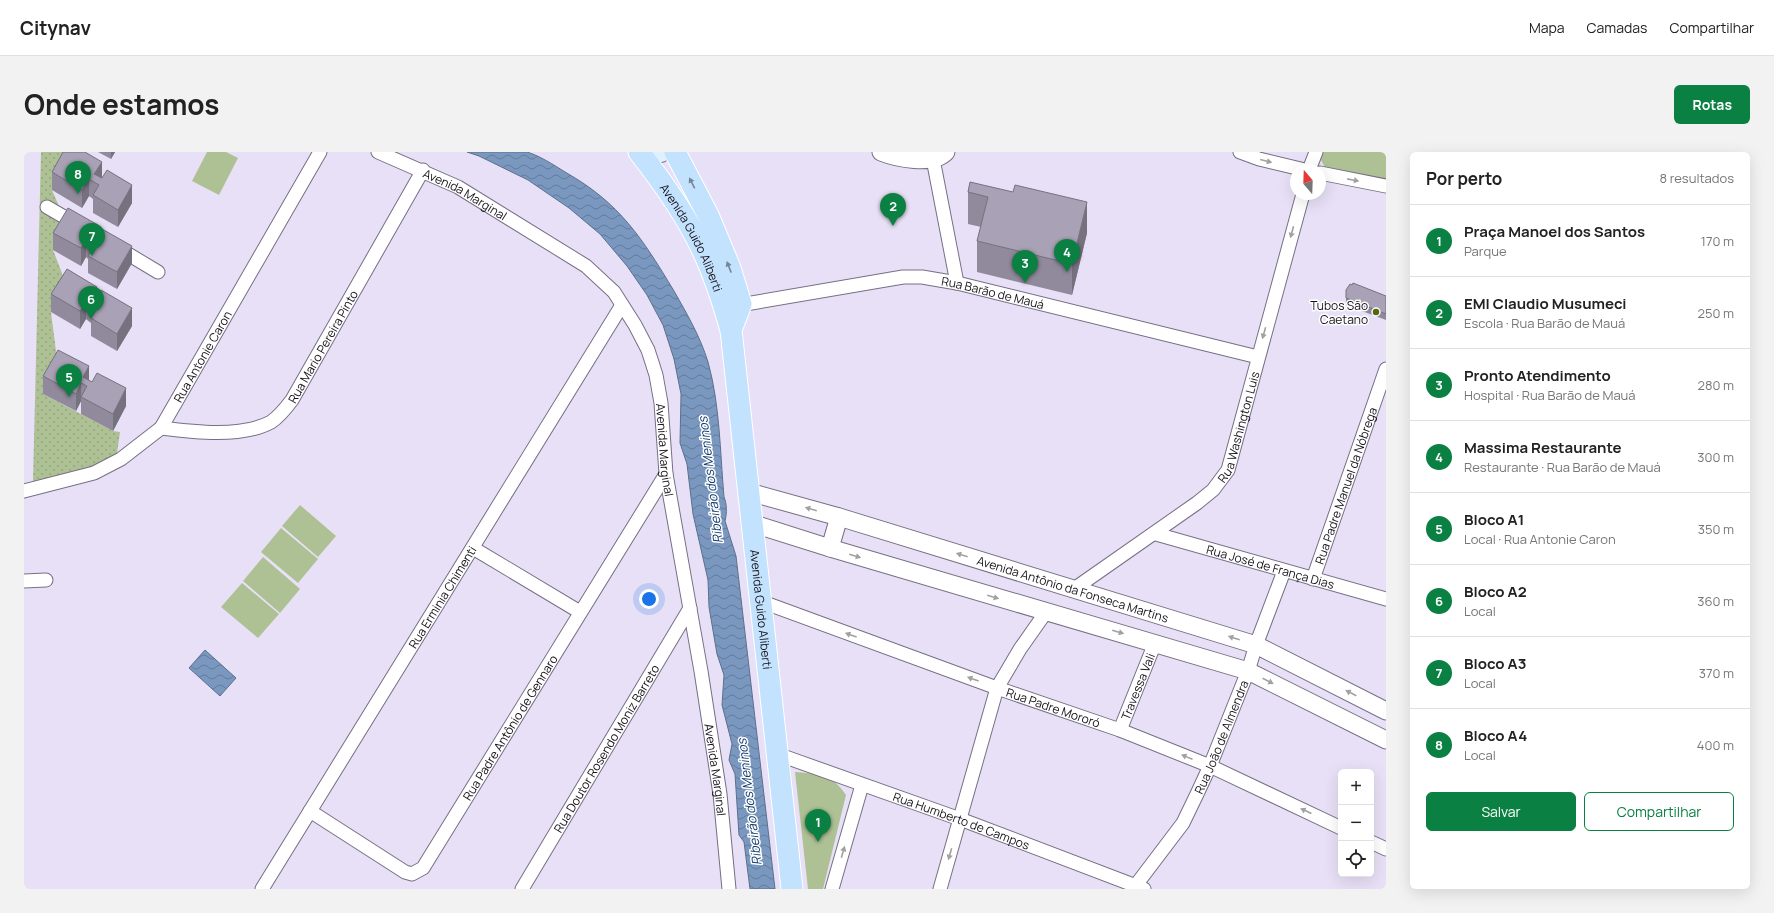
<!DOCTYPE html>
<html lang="pt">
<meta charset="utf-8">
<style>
:root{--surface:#fff;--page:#f2f2f2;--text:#222;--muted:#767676;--line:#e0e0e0;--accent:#0b8043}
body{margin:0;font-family:Manrope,sans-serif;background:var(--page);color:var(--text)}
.controls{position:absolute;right:12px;bottom:12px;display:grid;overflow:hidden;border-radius:6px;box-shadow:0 4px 16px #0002}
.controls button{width:36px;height:36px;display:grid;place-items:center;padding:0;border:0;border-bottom:1px solid var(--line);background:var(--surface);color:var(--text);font:20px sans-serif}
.compass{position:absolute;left:1266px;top:12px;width:36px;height:36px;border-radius:50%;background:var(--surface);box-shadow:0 4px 16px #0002;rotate:341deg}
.you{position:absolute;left:625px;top:447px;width:14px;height:14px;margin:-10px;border:3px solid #fff;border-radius:50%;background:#1a73e8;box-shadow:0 0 0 6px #1a73e833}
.badge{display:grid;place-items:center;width:26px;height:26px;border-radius:50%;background:var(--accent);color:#fff;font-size:13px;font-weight:700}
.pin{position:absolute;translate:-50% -33px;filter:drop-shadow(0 1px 2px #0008)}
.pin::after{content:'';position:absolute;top:21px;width:14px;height:12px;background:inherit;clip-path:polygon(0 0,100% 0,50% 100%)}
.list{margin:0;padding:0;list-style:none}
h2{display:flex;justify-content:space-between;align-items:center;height:52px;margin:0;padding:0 16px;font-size:17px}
h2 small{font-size:13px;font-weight:400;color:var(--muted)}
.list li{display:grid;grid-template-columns:26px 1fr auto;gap:12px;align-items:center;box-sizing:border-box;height:72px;padding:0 16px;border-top:1px solid var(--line)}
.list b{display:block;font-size:15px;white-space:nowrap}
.list p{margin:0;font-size:13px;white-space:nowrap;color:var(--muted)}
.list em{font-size:13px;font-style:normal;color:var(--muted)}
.actions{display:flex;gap:8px;padding:12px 16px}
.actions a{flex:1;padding:9px 0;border:1px solid var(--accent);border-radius:6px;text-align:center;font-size:14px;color:var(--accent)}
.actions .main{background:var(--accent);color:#fff}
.icon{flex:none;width:22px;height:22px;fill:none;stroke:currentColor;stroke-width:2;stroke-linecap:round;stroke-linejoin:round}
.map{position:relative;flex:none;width:1362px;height:737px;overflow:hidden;border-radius:6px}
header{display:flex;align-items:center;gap:24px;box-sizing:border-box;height:56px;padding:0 20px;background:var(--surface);border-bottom:1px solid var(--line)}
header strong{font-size:19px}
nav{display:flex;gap:22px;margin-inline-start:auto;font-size:14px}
.intro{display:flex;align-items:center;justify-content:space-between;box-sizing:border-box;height:96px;padding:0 24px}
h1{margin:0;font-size:28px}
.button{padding:10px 18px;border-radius:6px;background:var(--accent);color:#fff;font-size:14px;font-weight:700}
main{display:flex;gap:24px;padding:0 24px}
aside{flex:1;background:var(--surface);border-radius:6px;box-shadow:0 4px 16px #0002}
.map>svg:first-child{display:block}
</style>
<header>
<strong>Citynav</strong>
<nav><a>Mapa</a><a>Camadas</a><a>Compartilhar</a></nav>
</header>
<div class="intro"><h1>Onde estamos</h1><a class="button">Rotas</a></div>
<main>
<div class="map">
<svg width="1362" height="737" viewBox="0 0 1362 737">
<defs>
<pattern id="grass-dots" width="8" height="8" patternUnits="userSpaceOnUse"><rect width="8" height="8" fill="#aec194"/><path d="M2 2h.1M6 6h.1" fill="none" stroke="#95a57f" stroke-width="1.8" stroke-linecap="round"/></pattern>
<pattern id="water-waves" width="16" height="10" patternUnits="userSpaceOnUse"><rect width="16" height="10" fill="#7a98bf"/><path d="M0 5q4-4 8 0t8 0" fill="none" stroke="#637b9a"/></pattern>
</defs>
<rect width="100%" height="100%" fill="#e8e0f6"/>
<path fill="url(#grass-dots)" d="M 17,0 L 47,0 L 28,38 L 43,73 L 29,98 L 43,134 L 27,160 L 34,215 L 19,242 L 89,279 L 96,280 L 93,301 L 66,317 L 9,330 Z"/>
<g fill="#aec194">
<path d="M 183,0 L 202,0 L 214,6 L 195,43 L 168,29 Z"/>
<path d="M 1299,0 L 1362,0 L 1362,31 L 1302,17 L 1297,8 Z"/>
<path d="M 276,353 L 312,384 L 294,405 L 258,374 Z"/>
<path d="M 257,376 L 294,407 L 274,431 L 237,400 Z"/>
<path d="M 239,405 L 276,437 L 256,461 L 219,429 Z"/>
<path d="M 218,431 L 255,462 L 234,486 L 197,455 Z"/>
<path d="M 771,620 C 795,622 808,622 822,643 L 799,737 L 784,737 Z"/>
</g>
<g fill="url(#water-waves)" stroke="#5c708d">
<path d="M 443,0 C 456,0 493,0 503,0 C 516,4 530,13 541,20 C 596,51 618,86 650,139 C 663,162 676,184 684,210 C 696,253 696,300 700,345 C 703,352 703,361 701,369 L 712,404 L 751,737 L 726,737 L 720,690 L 715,683 L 711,622 L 705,608 L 708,592 L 698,553 L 700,523 L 693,502 L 685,455 L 684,428 L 669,362 L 663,312 L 656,291 L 657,242 L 650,207 L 639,173 L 623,143 L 603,114 L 576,82 L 545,56 L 504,28 L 455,4 Z"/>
<path d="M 181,498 L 212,526 L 196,544 L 165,516 Z"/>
</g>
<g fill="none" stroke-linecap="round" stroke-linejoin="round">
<g stroke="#776f83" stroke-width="15">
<g id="minor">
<path id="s1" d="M 354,0 L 434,35 L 562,114 L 590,140 L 611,173 L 624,198 L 632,223 L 637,251 L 642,322 L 677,519 L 696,642 L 705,737"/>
<path d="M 1216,0 L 1235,7 L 1281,18"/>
<path d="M 909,7 L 933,131"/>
<path d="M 1285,18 L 1292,0"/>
<path d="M 1296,21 L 1362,34"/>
<path d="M 23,55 L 54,73"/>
<path d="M 94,96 L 134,120"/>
<path id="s2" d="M 710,154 L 879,125 L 898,125 L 933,131 L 1234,205"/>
<path id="s3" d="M 137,276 C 169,280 218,286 247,270 C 256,264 262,256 268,248 L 399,18"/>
<path id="s4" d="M 0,339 L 70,321 L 97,307 L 137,276 L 296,0"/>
<path id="s5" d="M 1132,382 L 1362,447"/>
<path d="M 449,396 L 556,460"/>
<path id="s6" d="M 1289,427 L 1362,217"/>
<path d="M 0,429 L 22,428"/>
<path id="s7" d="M 1050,437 L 1173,351 L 1189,338 L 1204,318 L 1279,42"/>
<path id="s8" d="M 736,449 L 973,536 L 1096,578 L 1186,614 L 1317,676"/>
<path id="s9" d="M 1096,578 L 1131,491"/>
<path id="s10" d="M 753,602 L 936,667 L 1120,737"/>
<path id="s11" d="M 286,659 L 381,720 L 388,722 L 399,716 L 642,322"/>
<path d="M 1347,690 L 1362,697"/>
<path id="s12" d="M 238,737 L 598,153"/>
<path id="s13" d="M 498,737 L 666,456"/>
<path d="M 808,737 L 838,633"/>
<path d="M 916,737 L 973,536 L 996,497 L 1022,460"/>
<path id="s14" d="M 1109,737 L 1159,671 L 1173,642 L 1186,614 L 1224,519 L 1232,493 L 1260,419"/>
</g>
</g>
<g stroke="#776f83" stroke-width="19">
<g id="tertiary">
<path d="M 857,0 C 872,6 909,14 922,0"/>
<path id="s15" d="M 725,340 L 815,365 L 1232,493 L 1362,559"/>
<path d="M 727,371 L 806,396 L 1224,519 L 1362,588"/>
<path d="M 806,396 L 815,365"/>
</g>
</g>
<g stroke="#776f83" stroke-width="21">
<path id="secondary" d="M 619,5 L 638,0"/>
</g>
<g stroke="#fff" stroke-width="23">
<g id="primary">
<path id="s16" d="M 615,0 C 637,28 661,62 677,95 C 690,121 699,150 707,178 L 768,737"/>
<path d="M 651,0 L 684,63 L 706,116 L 717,152 L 707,178"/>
</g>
</g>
<use href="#minor" stroke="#fff" stroke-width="13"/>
<use href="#tertiary" stroke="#fff" stroke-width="17"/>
<use href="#secondary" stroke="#e1f0fe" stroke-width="19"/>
<use href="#primary" stroke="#c3e2fe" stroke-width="21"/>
</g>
<g fill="#918a9c">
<path d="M 74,0 L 91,0 L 87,7 Z"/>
<path d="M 28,20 L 78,26 L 108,51 L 94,75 L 69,61 L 69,47 L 65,44 L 58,56 L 28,38 Z"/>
<path d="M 946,30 L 1063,81 L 1048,143 L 953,120 L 953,89 L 957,75 L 944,72 L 944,40 Z"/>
<path d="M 29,81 L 74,84 L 108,111 L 93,137 L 64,121 L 64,107 L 62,105 L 57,114 L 29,98 Z"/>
<path d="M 1322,138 L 1362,144 L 1362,168 L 1322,153 Z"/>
<path d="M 27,142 L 73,146 L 108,174 L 93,199 L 67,184 L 67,171 L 62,167 L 56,177 L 27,160 Z"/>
<path d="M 19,224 L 65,228 L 102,254 L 89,279 L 57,262 L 57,249 L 52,259 L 19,242 Z"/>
</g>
<g fill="#76717f">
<path d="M 87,0 L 91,0 L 87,7 Z"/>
<path d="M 78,10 L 78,27 L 70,22 Z"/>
<path d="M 65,27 L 65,44 L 58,56 L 58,38 Z"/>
<path d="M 108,33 L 108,51 L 94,75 L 94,58 Z"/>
<path d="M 1063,50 L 1063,81 L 1048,143 L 1048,112 Z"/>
<path d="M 74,73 L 74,90 L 69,82 Z"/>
<path d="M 62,88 L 62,105 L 57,114 L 57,96 Z"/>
<path d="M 108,94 L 108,111 L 93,137 L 93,120 Z"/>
<path d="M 73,135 L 73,153 L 67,145 Z"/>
<path d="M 62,150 L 62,167 L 56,177 L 56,159 Z"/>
<path d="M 108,156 L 108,174 L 93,199 L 93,182 Z"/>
<path d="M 65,214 L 65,232 L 59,225 Z"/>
<path d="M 57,231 L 57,249 L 52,259 L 52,242 Z"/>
<path d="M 102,236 L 102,254 L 89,279 L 89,262 Z"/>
</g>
<g fill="#a9a1b5" stroke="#76717f">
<path d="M 39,0 L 61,0 L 78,10 L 70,22 L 78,26 L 83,18 L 108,33 L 94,58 L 69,43 L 75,33 L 65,27 L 58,38 L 28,20 Z"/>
<path d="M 946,30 L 989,40 L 991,33 L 1063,50 L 1048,112 L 953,89 L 964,45 L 944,40 Z"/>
<path d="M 44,56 L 74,73 L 69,82 L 73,86 L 78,77 L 108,94 L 93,120 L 64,104 L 70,93 L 62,88 L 57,96 L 29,81 Z"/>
<path d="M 43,117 L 73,135 L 67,145 L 71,148 L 77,138 L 108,156 L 93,182 L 67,166 L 73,157 L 62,150 L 56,159 L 27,142 Z"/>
<path d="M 1329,131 L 1362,144 L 1362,162 L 1322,146 L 1322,138 L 1326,132 L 1328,133 Z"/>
<path d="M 34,198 L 65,214 L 59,225 L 68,230 L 73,221 L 102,236 L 89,262 L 57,245 L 63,234 L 57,231 L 52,242 L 19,224 Z"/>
</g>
<defs><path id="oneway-solid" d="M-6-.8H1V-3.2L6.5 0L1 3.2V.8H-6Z"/></defs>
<g fill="#a1a0a3">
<use href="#oneway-solid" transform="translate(1242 9) rotate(14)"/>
<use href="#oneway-solid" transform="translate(1329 28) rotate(11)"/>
<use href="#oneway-solid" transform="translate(1268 80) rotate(105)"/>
<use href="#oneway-solid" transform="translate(1240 181) rotate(106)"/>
<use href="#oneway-solid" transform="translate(787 357) rotate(-164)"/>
<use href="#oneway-solid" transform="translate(938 403) rotate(-163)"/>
<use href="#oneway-solid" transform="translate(831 404) rotate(16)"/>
<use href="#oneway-solid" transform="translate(969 445) rotate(16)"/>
<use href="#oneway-solid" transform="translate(1094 480) rotate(16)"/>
<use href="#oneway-solid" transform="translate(827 483) rotate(-160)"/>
<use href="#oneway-solid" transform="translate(1210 486) rotate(-163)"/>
<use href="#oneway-solid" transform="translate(949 527) rotate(-160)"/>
<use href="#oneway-solid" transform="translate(1244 529) rotate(27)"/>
<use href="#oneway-solid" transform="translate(1327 541) rotate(-153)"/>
<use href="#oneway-solid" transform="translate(1163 605) rotate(-158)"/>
<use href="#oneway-solid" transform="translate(1282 659) rotate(-155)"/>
<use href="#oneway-solid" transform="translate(819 700) rotate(-74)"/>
<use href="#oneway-solid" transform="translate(926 702) rotate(106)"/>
</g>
<g fill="#758497">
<use href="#oneway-solid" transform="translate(668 31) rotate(-117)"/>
<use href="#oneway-solid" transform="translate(705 115) rotate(-111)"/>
</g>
<circle fill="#576509" stroke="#fff" stroke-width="1.5" cx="1352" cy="160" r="4"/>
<g text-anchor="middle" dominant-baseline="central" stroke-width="3" stroke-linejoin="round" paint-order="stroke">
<g font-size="12" fill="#151219" stroke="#fff">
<text stroke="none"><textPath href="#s1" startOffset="97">Avenida Marginal</textPath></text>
<text stroke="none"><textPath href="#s16" startOffset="101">Avenida Guido Aliberti</textPath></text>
<text stroke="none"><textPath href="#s2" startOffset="263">Rua Barão de Mauá</textPath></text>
<text stroke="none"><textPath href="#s3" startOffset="204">Rua Mario Pereira Pinto</textPath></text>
<text stroke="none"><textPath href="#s4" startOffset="236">Rua Antonie Caron</textPath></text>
<text stroke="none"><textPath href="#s7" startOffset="240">Rua Washington Luis</textPath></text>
<text stroke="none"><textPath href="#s1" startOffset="445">Avenida Marginal</textPath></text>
<text stroke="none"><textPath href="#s6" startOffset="99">Rua Padre Manuel da Nóbrega</textPath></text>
<text stroke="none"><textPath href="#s5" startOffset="119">Rua José de França Dias</textPath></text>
<text stroke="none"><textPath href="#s15" startOffset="338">Avenida Antônio da Fonseca Martins</textPath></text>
<text stroke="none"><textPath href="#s12" startOffset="343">Rua Erminia Chimenti</textPath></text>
<text stroke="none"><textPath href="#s16" startOffset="483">Avenida Guido Aliberti</textPath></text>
<text stroke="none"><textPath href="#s9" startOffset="47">Travessa Vali</textPath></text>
<text stroke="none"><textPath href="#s8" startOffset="312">Rua Padre Mororó</textPath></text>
<text stroke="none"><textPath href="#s11" startOffset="298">Rua Padre Antônio de Gennaro</textPath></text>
<text stroke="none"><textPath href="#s14" startOffset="177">Rua João de Almendra</textPath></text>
<text stroke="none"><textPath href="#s13" startOffset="164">Rua Doutor Rosendo Moniz Barreto</textPath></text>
<text stroke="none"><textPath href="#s1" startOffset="769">Avenida Marginal</textPath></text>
<text stroke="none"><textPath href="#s10" startOffset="196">Rua Humberto de Campos</textPath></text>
</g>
<g font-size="12" fill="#151219" stroke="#fff" text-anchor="end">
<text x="1344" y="153">Tubos São<tspan x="1344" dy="14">Caetano</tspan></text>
</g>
<g font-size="13" font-style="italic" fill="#133c6e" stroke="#fff">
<text transform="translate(686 328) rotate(-97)">Ribeirão dos Meninos</text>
<text transform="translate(725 650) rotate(-97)">Ribeirão dos Meninos</text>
</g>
</g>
</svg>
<div class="controls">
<button>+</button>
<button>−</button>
<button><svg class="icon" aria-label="locate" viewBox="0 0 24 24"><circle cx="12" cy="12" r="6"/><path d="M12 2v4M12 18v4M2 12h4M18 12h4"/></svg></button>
</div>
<svg class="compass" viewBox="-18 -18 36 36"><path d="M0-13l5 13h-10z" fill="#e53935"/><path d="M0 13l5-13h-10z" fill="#767676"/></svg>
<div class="you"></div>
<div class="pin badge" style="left:794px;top:690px">1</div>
<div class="pin badge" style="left:869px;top:74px">2</div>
<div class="pin badge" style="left:1001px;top:131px">3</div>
<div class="pin badge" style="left:1043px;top:120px">4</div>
<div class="pin badge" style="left:45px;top:245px">5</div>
<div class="pin badge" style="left:67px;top:167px">6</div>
<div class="pin badge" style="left:68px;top:104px">7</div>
<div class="pin badge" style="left:54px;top:42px">8</div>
</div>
<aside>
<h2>Por perto<small>8 resultados</small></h2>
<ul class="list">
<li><span class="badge">1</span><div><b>Praça Manoel dos Santos</b><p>Parque</p></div><em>170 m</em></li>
<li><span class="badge">2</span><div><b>EMI Claudio Musumeci</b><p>Escola · Rua Barão de Mauá</p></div><em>250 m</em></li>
<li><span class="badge">3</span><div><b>Pronto Atendimento</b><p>Hospital · Rua Barão de Mauá</p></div><em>280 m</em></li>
<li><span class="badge">4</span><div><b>Massima Restaurante</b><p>Restaurante · Rua Barão de Mauá</p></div><em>300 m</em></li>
<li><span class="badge">5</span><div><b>Bloco A1</b><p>Local · Rua Antonie Caron</p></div><em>350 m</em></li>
<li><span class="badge">6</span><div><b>Bloco A2</b><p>Local</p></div><em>360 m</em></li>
<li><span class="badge">7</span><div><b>Bloco A3</b><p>Local</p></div><em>370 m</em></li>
<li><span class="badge">8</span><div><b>Bloco A4</b><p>Local</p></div><em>400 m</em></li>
</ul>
<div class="actions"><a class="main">Salvar</a><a>Compartilhar</a></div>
</aside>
</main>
